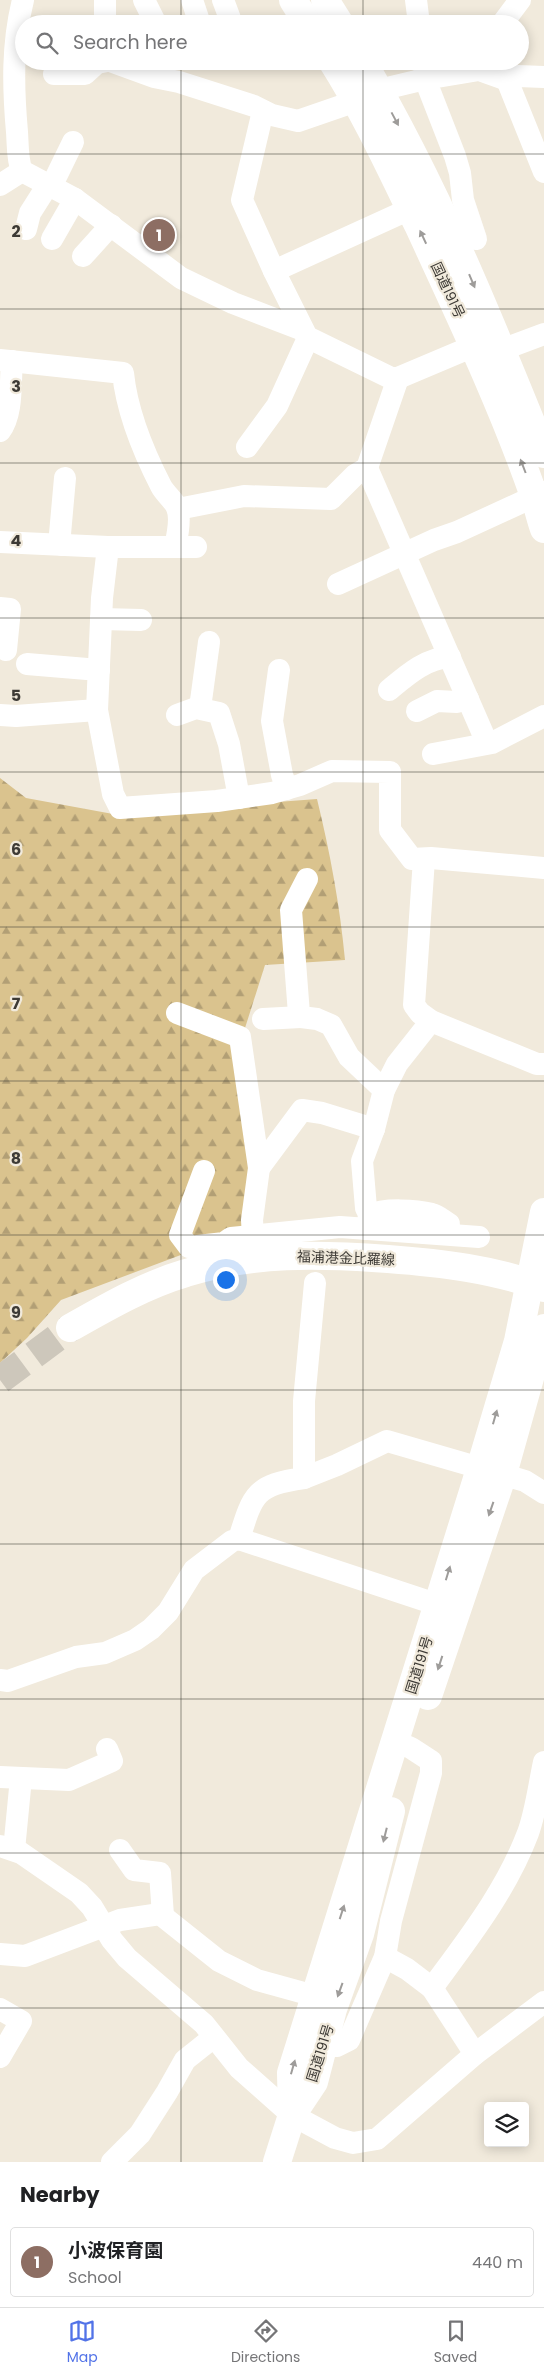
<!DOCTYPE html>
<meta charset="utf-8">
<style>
:root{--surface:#fff;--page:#f2f2f2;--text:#202124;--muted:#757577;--line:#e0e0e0;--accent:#5273e8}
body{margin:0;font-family:Poppins,"Noto Sans JP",sans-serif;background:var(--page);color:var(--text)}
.controls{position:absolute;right:15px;bottom:15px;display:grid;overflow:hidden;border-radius:5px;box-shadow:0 2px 12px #0003}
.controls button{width:45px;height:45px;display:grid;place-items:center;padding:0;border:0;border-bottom:1px solid var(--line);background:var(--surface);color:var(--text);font:25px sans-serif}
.you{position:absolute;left:225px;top:1279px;width:18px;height:18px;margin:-12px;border:4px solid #fff;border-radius:50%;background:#1a73e8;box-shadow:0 0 0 8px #1a73e833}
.badge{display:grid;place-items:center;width:32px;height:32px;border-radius:50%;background:var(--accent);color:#fff;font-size:16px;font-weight:700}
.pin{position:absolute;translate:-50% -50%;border:2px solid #fff;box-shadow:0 1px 5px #0006}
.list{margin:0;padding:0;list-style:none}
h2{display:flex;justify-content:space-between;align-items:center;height:65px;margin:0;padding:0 20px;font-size:21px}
h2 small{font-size:16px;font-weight:400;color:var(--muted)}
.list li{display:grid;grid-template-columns:32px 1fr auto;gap:15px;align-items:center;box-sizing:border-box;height:70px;margin:0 10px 10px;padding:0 10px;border:1px solid var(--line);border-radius:5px}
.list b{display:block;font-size:19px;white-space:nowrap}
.list p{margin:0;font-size:16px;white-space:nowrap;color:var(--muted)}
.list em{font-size:16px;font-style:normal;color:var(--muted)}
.icon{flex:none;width:28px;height:28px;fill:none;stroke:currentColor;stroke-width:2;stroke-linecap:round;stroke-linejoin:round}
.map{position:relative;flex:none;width:544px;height:2162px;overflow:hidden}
.search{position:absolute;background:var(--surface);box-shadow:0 2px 12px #0003;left:15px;right:15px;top:15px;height:55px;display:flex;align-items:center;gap:12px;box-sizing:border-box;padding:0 18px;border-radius:28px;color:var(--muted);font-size:19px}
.sheet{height:145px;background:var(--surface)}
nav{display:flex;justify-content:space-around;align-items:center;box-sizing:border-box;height:70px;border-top:1px solid var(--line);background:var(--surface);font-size:14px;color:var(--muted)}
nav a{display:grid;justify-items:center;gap:2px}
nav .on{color:var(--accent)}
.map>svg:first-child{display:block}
</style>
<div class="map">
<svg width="544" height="2162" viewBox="0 0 544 2162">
<defs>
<pattern id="forest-firs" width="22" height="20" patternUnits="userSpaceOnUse" patternTransform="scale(1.25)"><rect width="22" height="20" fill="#dac38e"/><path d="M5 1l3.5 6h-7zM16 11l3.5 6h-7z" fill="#b29f75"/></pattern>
</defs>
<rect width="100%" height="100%" fill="#f1eadc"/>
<path fill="url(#forest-firs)" d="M 0,778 L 26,798 L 113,814 L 317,799 C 330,852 340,906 345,960 L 265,965 L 245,1028 L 251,1173 L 242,1232 L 61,1300 L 27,1338 L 0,1363 Z"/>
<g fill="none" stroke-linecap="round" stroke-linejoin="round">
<path stroke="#cdc7bb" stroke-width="28" stroke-dasharray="28 14" stroke-linecap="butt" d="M 0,1380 L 70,1328"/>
<g stroke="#fff" stroke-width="22">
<path d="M 23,0 C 12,44 13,87 17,132 C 18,144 17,160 22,171 L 75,199 L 181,278 L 233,303 L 303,330"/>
<path d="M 105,0 L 105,24"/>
<path d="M 144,0 L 156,24"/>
<path d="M 192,0 L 200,24"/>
<path d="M 223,0 L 232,24"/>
<path d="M 416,0 L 419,24"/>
<path d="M 502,24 L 520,0"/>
<path d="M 110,61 L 154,77 L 179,82 L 254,106 L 272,115 L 298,121 L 356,101 L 379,90 L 425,79 L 479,70 L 507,80 L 518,76 L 544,77"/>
<path d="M 424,61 L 425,79 L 455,156 L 460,173 L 463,200 L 476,239"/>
<path d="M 54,74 L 85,74 L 97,63 L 107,61"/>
<path d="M 507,80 L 544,172"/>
<path d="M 263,111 L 242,200 L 274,271 L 307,337 L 391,378 L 398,378 L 488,340"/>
<path d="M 0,185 L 22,171"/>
<path d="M 52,185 L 73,142"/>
<path d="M 26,229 L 30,213 L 49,183"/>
<path d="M 52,239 L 75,199"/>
<path d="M 83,256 L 111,225"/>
<path d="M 274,271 L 410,209"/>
<path d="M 501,350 L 544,334"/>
<path d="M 0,360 L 123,373 C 127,413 143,451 161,486 C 165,494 175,501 177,508 C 181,517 177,538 175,547"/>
<path d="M 0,431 C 13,414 10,383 12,361"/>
<path d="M 247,447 L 277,406 L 308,338"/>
<path d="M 367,468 L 487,743"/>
<path d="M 178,509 L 244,496 L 331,499 L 355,475 L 367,468 L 398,378"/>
<path d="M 0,542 L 108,547 L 196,547"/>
<path d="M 62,545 L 60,534 L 65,478"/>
<path d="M 108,547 L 102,598 L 97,710 L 113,794 L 120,808 L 217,801 L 272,793 L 300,785 L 332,771 L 390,772 L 390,830 L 412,859 L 431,858 L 544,868"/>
<path d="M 338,584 L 434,540 L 457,532 L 544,492"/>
<path d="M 0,608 L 10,609 L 6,650"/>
<path d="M 101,619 L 141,620"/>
<path d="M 27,664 L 99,670"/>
<path d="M 279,670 L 272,721 L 282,775 L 287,789"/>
<path d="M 389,690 C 407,675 426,658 450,657"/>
<path d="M 200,708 L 209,642"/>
<path d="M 417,711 L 437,701 L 457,702 L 468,699"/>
<path d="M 0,715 L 16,716 L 97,710"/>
<path d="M 177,715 L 196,708 L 219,713 L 229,744 L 239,798"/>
<path d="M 433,754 L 492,743 L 544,716"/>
<path d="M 424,859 L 414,1005 L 420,1013 L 431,1021 L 537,1064 L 544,1064"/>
<path d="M 307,879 L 291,910 L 299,1014 L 301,1017 L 317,1019 L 331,1025 L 349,1057 L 384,1090"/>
<path d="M 177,1013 L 240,1037 L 259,1168 L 252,1220 L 253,1236"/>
<path d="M 263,1019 L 301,1017"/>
<path d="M 259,1168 L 302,1110 L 322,1113 L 374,1129"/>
<path d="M 204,1171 L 180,1235 L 189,1247 L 224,1243 L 231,1238 L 340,1227 L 479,1237"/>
<path d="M 370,1216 L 366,1208 L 362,1161 L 374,1129 L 384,1090 L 397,1064 L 431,1021"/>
<path d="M 365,1229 L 370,1215 C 384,1208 416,1210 432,1214 C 438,1215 444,1221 449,1224"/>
<path d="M 304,1478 L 337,1465 L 387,1441 L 525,1481 L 544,1493"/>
<path d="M 239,1539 L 454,1610"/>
<path d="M 0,1680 L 8,1681 L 76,1657 L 105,1653 L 135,1640 L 151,1629 L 168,1612 L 194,1570 L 232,1541 L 239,1539 C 253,1494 255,1485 304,1478 L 304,1401 L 315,1283"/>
<path d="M 0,1777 L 69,1780 L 112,1761 L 107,1749"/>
<path d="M 0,1846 L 21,1853 L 79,1893 L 92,1907 L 112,1940 L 127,1958 L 204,2024 L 239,2068 L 292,2115 L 335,2138 L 353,2143 L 377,2139 L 475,2054 L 544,2002"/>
<path d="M 14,1850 L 21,1778"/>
<path d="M 120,1850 L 134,1870 L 160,1873 L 163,1916"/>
<path d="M 0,1954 L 25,1956 L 120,1920 L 160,1914 L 219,1961 L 257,1980 L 315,1996"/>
<path d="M 385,1957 L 407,1969 L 432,1988 L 475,2054"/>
<path d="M 432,1988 C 468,1939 506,1891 528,1833 C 536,1811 539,1785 544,1762"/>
<path d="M 0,2009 L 21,2021 L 0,2057"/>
<path d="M 337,2046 L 349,2040 L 385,1957 L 391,1921 L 431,1773 L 431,1761 L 411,1748 L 395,1741"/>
<path d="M 112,2162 L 140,2134 L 167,2092 L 185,2060 L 214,2037"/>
</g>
<path stroke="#fff" stroke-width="28" d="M 70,1328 C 107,1307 145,1285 186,1273 C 252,1252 320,1254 388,1259 C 441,1263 494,1269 544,1288"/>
<g stroke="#fff" stroke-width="28">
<path d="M 293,0 L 308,24"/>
<path d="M 325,0 L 340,24"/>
<path d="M 332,61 C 365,113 391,170 418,225 C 459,314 502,404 534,496 C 538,507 540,518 544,529"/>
<path d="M 362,61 C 436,186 490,320 544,454"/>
<path d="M 428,1696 L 503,1474 L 544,1328"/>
<path d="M 292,2115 L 291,2073 L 476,1482 L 518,1341 L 544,1212"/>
<path d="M 277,2162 L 292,2115 L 314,2082 L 333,2009 L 360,1934 L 391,1811"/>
</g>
</g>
<defs><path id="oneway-solid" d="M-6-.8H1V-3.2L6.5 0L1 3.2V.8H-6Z" transform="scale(1.25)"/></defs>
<g fill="#9e9c9a">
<use href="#oneway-solid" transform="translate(395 119) rotate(62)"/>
<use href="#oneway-solid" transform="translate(423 237) rotate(-115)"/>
<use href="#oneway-solid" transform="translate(472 281) rotate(67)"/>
<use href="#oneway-solid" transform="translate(523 466) rotate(-111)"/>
<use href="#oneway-solid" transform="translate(495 1417) rotate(-74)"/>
<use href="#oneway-solid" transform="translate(491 1509) rotate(109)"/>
<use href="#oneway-solid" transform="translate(448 1573) rotate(-73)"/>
<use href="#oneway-solid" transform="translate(440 1663) rotate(108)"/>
<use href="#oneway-solid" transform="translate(385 1835) rotate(104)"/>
<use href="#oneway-solid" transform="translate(342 1912) rotate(-72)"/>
<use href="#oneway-solid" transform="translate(340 1990) rotate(110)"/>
<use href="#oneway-solid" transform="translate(293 2067) rotate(-74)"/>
</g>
<path fill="none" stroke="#3d3a35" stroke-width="1" stroke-opacity="0.55" d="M 181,0 L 181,24M 363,0 L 363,24M 181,61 L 181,2162M 363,61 L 363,2162M 0,154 L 544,154M 0,309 L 544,309M 0,463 L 544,463M 0,618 L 544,618M 0,772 L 544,772M 0,927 L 544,927M 0,1081 L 544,1081M 0,1235 L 544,1235M 0,1390 L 544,1390M 0,1544 L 544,1544M 0,1699 L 544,1699M 0,1853 L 544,1853M 0,2008 L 544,2008"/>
<g text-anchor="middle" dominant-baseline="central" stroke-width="4.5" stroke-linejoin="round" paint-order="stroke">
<g font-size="14" fill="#3d3a35" stroke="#f1eadc">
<text transform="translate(448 290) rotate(65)">国道191号</text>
<text transform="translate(346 1258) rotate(2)">福浦港金比羅線</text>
<text transform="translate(419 1665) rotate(-73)">国道191号</text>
<text transform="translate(320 2053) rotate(-73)">国道191号</text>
</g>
</g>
<g font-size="16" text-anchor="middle" font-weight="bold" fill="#3d3a35" stroke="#f1eadc" stroke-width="4.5" stroke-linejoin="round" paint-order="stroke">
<text x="16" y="237">2</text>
<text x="16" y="392">3</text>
<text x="16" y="546">4</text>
<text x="16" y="701">5</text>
<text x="16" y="855">6</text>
<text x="16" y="1009">7</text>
<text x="16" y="1164">8</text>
<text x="16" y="1318">9</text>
</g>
</svg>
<div class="controls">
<button><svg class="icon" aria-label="layers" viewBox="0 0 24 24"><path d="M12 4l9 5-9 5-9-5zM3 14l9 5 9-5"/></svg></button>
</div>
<div class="you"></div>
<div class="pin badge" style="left:159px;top:235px;background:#8d6e63">1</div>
<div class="search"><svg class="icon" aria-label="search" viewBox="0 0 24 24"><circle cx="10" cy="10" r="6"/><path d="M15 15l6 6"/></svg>Search here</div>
</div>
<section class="sheet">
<h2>Nearby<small></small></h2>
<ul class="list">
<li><span class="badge" style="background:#8d6e63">1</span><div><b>小波保育園</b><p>School</p></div><em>440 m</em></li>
</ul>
</section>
<nav>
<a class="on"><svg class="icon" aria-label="map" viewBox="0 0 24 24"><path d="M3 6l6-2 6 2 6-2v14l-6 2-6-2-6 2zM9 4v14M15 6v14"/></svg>Map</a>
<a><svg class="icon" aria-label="directions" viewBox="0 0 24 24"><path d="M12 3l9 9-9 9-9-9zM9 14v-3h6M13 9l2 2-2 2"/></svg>Directions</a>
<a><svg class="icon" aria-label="saved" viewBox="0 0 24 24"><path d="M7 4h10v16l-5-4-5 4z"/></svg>Saved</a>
</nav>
